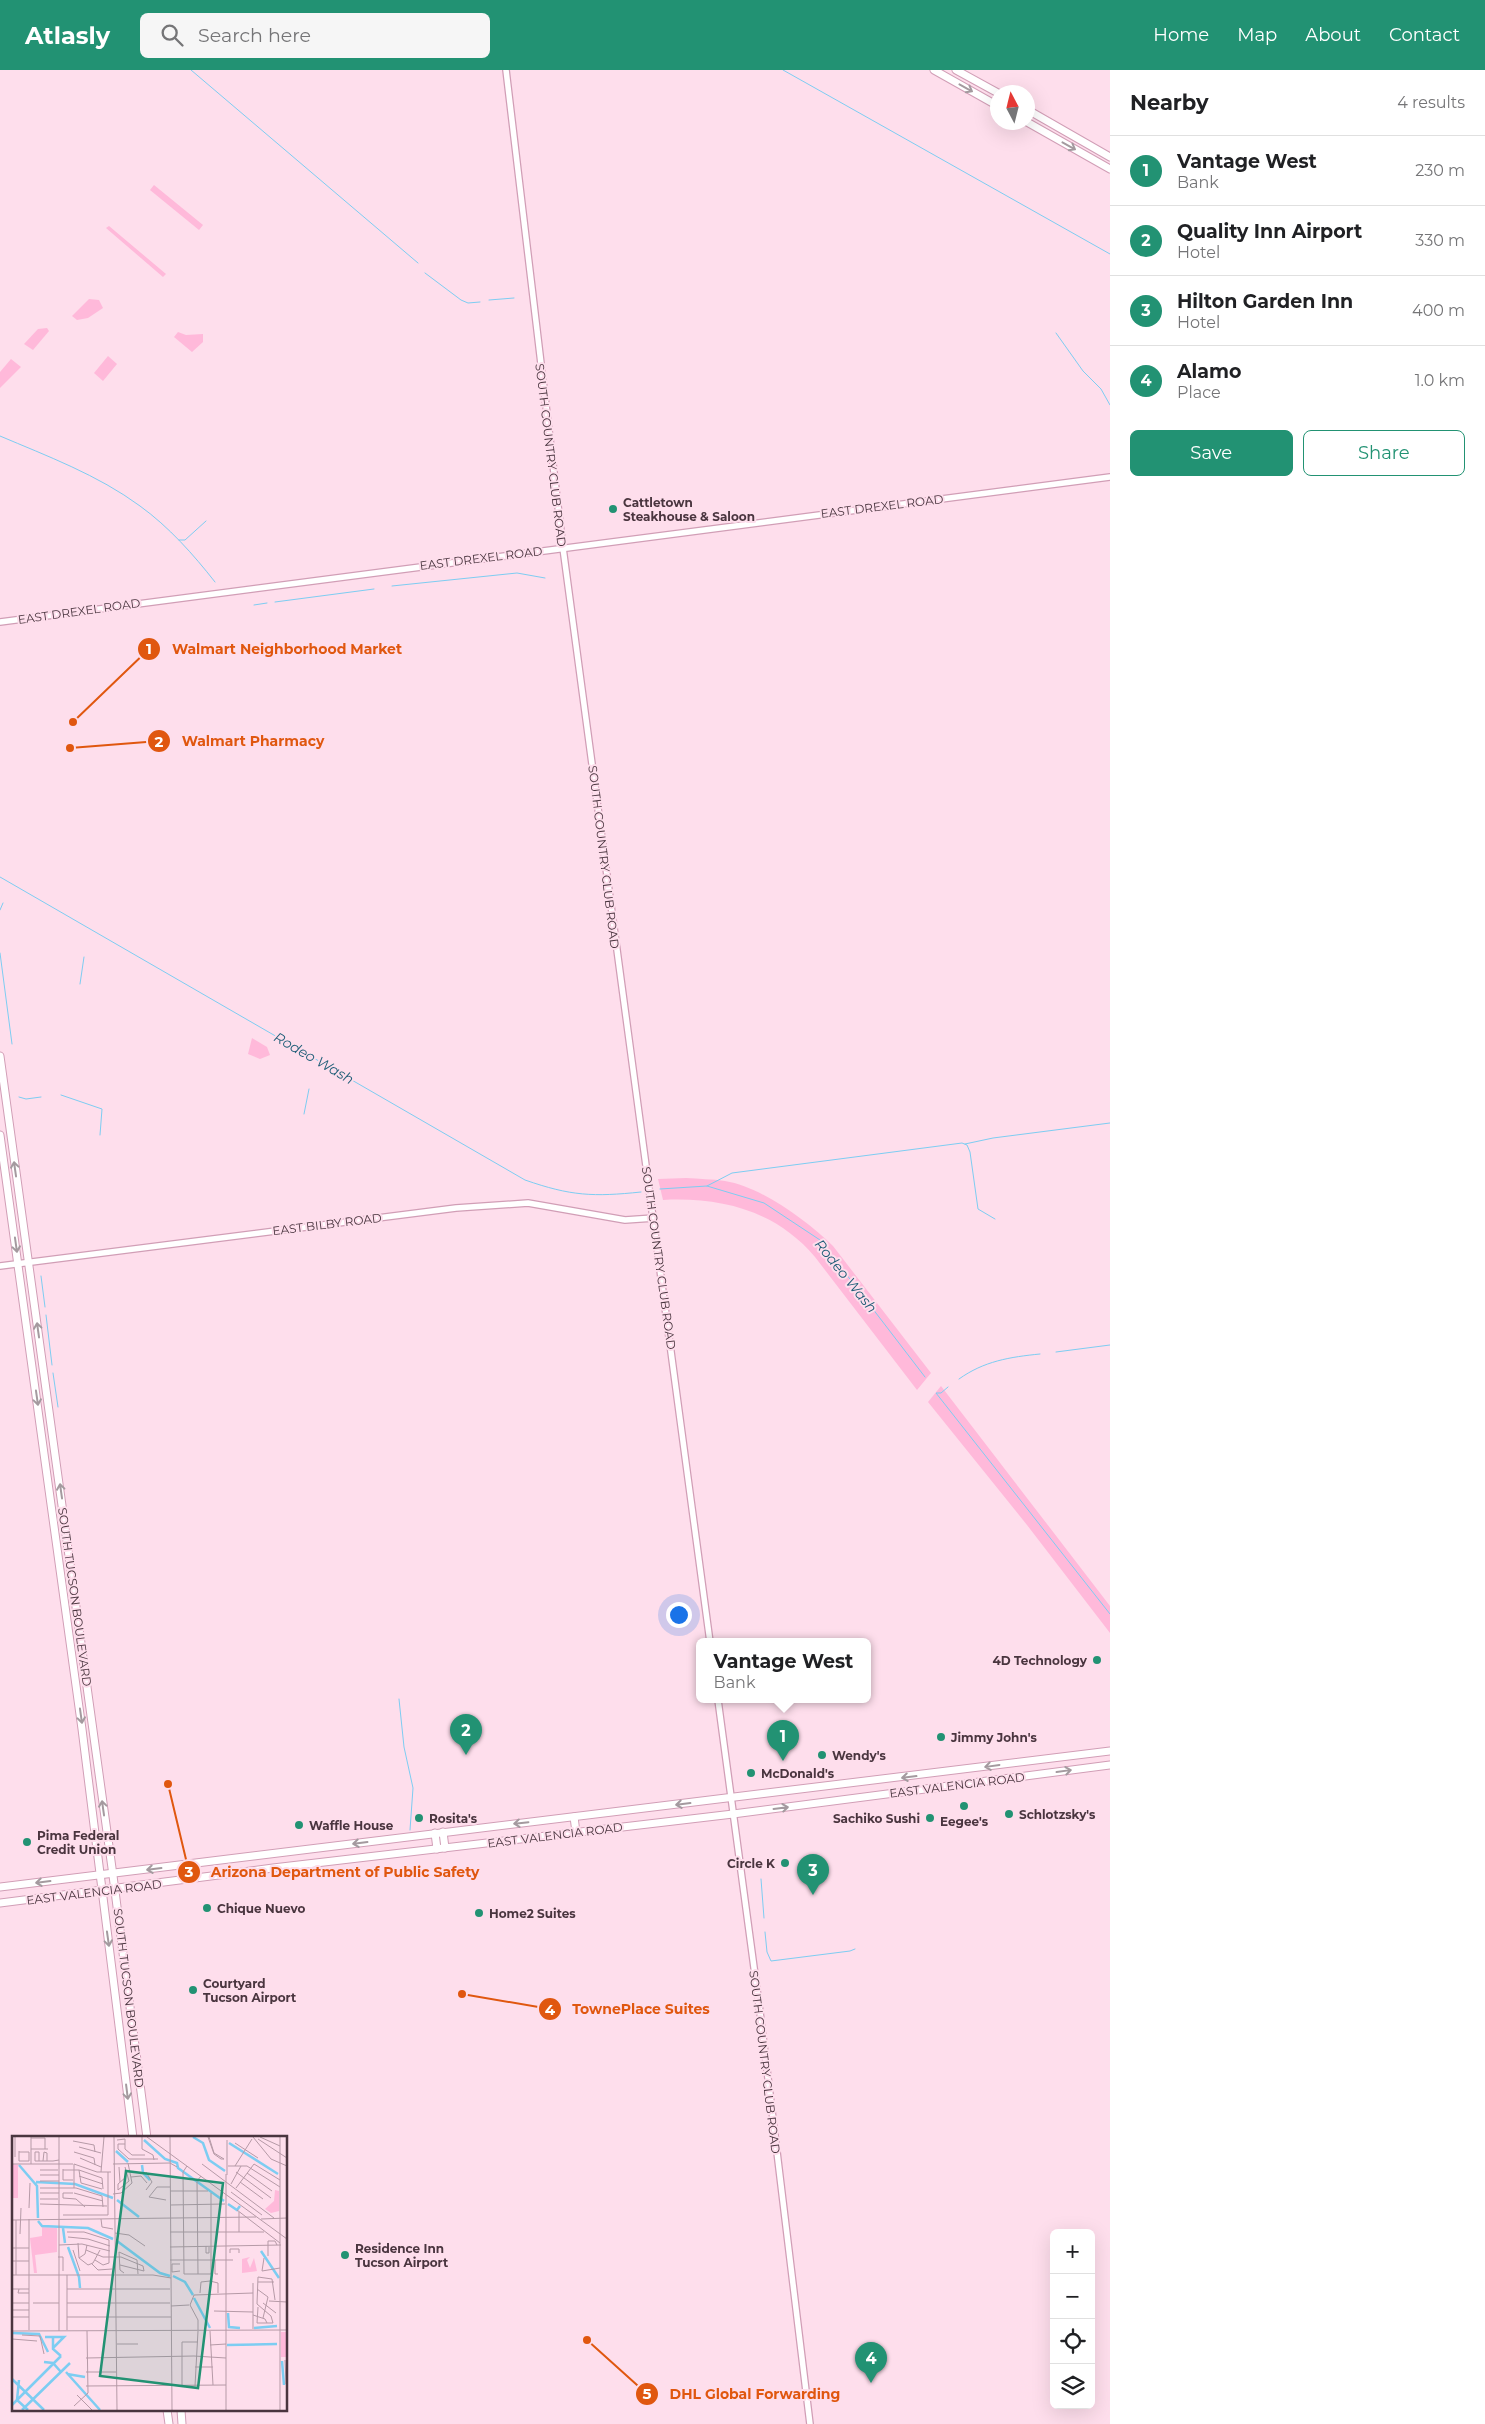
<!DOCTYPE html>
<meta charset="utf-8">
<style>
:root{--surface:#fff;--page:#f6f6f6;--text:#202124;--muted:#757577;--line:#e0e0e0;--accent:#229273}
body{margin:0;font-family:Montserrat,sans-serif;background:var(--page);color:var(--text)}
.controls{position:absolute;right:15px;bottom:15px;display:grid;overflow:hidden;border-radius:8px;box-shadow:0 5px 20px #0002}
.controls button{width:45px;height:45px;display:grid;place-items:center;padding:0;border:0;border-bottom:1px solid var(--line);background:var(--surface);color:var(--text);font:25px sans-serif}
.compass{position:absolute;left:990px;top:15px;width:45px;height:45px;border-radius:50%;background:var(--surface);box-shadow:0 5px 20px #0002;rotate:353deg}
.you{position:absolute;left:678px;top:1544px;width:18px;height:18px;margin:-12px;border:4px solid #fff;border-radius:50%;background:#1a73e8;box-shadow:0 0 0 8px #1a73e833}
.badge{display:grid;place-items:center;width:32px;height:32px;border-radius:50%;background:var(--accent);color:#fff;font-size:16px;font-weight:700}
.pin{position:absolute;translate:-50% -41px;filter:drop-shadow(0 1px 2px #0008)}
.pin::after{content:'';position:absolute;top:26px;width:18px;height:15px;background:inherit;clip-path:polygon(0 0,100% 0,50% 100%)}
.popup{position:absolute;left:696px;top:1568px;width:175px;height:65px;box-sizing:border-box;display:grid;place-content:center;border-radius:8px;background:var(--surface);filter:drop-shadow(0 1px 4px #0005);font-size:16px;white-space:nowrap;color:var(--muted)}
.popup b{font-size:19px;color:var(--text)}
.popup::after{content:'';position:absolute;left:50%;top:100%;margin-left:-10px;border:10px solid transparent;border-top-color:var(--surface)}
.list{margin:0;padding:0;list-style:none}
h2{display:flex;justify-content:space-between;align-items:center;height:65px;margin:0;padding:0 20px;font-size:21px}
h2 small{font-size:16px;font-weight:400;color:var(--muted)}
.list li{display:grid;grid-template-columns:32px 1fr auto;gap:15px;align-items:center;box-sizing:border-box;height:70px;padding:0 20px;border-top:1px solid var(--line)}
.list b{display:block;font-size:19px;white-space:nowrap}
.list p{margin:0;font-size:16px;white-space:nowrap;color:var(--muted)}
.list em{font-size:16px;font-style:normal;color:var(--muted)}
.actions{display:flex;gap:10px;padding:15px 20px}
.actions a{flex:1;padding:11px 0;border:1px solid var(--accent);border-radius:8px;text-align:center;font-size:18px;color:var(--accent)}
.actions .main{background:var(--accent);color:#fff}
.icon{flex:none;width:28px;height:28px;fill:none;stroke:currentColor;stroke-width:2;stroke-linecap:round;stroke-linejoin:round}
.map{position:relative;flex:none;width:1110px;height:2354px;overflow:hidden}
header{display:flex;align-items:center;gap:30px;box-sizing:border-box;height:70px;padding:0 25px;background:var(--accent);color:#fff}
header strong{font-size:24px}
nav{display:flex;gap:28px;margin-inline-start:auto;font-size:18px}
.search{width:350px;height:45px;background:var(--page);display:flex;align-items:center;gap:12px;box-sizing:border-box;padding:0 18px;border-radius:8px;color:var(--muted);font-size:19px}
main{display:flex}
aside{flex:1;background:var(--surface)}
.map>svg:first-child{display:block}
</style>
<header>
<strong>Atlasly</strong>
<div class="search"><svg class="icon" aria-label="search" viewBox="0 0 24 24"><circle cx="10" cy="10" r="6"/><path d="M15 15l6 6"/></svg>Search here</div>
<nav><a>Home</a><a>Map</a><a>About</a><a>Contact</a></nav>
</header>
<main>
<div class="map">
<svg width="1110" height="2354" viewBox="0 0 1110 2354">
<rect width="100%" height="100%" fill="#fedeec"/>
<g fill="#ffb9da">
<path d="M 154,115 L 203,155 L 199,160 L 150,120 Z"/>
<path d="M 109,156 L 166,204 L 163,207 L 106,158 Z"/>
<path d="M 89,229 L 99,230 L 103,238 L 88,248 L 77,250 L 72,246 Z"/>
<path d="M 47,258 L 49,261 L 33,280 L 24,274 L 38,259 Z"/>
<path d="M 178,262 L 186,265 L 203,264 L 203,272 L 192,282 L 174,267 Z"/>
<path d="M 108,286 L 117,294 L 103,311 L 94,303 Z"/>
<path d="M 11,289 L 21,297 L 0,318 L 0,302 Z"/>
<path d="M 252,968 L 267,977 L 270,985 L 260,989 L 248,984 Z"/>
<path d="M 686,1108 C 699,1109 712,1109 725,1111 C 762,1117 807,1151 833,1176 L 931,1303 L 917,1320 L 815,1187 C 776,1141 722,1127 663,1130 L 658,1109 Z"/>
<path d="M 941,1316 L 1110,1536 L 1110,1563 L 1027,1455 L 928,1332 Z"/>
</g>
<g fill="none" stroke-linecap="round" stroke-linejoin="round">
<g stroke="#7dcdf2" stroke-width="1">
<path d="M 191,0 L 418,193"/>
<path d="M 783,0 L 1110,184"/>
<path d="M 425,203 L 461,230 L 468,233 L 480,232"/>
<path d="M 489,230 L 514,228"/>
<path d="M 1056,263 L 1083,301 L 1101,319 L 1110,335"/>
<path d="M 0,366 C 47,386 98,405 140,436 C 169,457 193,484 215,512"/>
<path d="M 179,470 L 185,470 L 206,451"/>
<path d="M 392,516 L 517,503 L 545,508"/>
<path d="M 275,532 L 374,519"/>
<path d="M 254,535 L 267,533"/>
<path d="M 0,807 L 525,1110 C 571,1126 593,1127 641,1122"/>
<path d="M 0,840 L 3,833"/>
<path d="M 0,883 L 12,974"/>
<path d="M 80,914 L 84,887"/>
<path d="M 61,1025 L 102,1039 L 100,1065"/>
<path d="M 19,1027 L 26,1029 L 41,1027"/>
<path d="M 304,1044 L 309,1019"/>
<path d="M 965,1074 L 993,1068 L 1110,1053"/>
<path d="M 707,1116 L 732,1103 L 962,1073 L 967,1075 L 970,1082 L 978,1139 L 995,1149"/>
<path d="M 660,1119 L 707,1116 L 764,1133 L 820,1170 L 925,1307"/>
<path d="M 41,1206 L 45,1237"/>
<path d="M 46,1245 L 52,1295"/>
<path d="M 1056,1282 L 1110,1275"/>
<path d="M 53,1303 L 58,1337"/>
<path d="M 959,1309 C 984,1291 1010,1287 1040,1284"/>
<path d="M 948,1317 L 941,1323 L 936,1323 L 1110,1544"/>
<path d="M 399,1629 L 404,1677 L 413,1718 L 410,1760"/>
<path d="M 761,1809 L 764,1848"/>
<path d="M 765,1862 L 767,1882 L 771,1891 L 850,1881 L 855,1879"/>
</g>
<g stroke="#d19eb6" stroke-width="8">
<g id="minor">
<path d="M 506,0 L 563,478 L 710,1572"/>
<path d="M 0,552 L 1110,407"/>
<path d="M 0,1196 L 456,1138 L 528,1133 L 625,1150 L 654,1148"/>
<path d="M 718,1630 L 760,1942 L 810,2354"/>
</g>
</g>
<g stroke="#d19eb6" stroke-width="9">
<g id="major">
<path d="M 934,0 L 998,36"/>
<path d="M 956,0 L 998,23"/>
<path d="M 1028,40 L 1110,87"/>
<path d="M 1027,52 L 1110,99"/>
<path d="M 0,986 L 112,1798 L 147,2068"/>
<path d="M 0,1065 L 82,1659 L 133,2068"/>
<path d="M 574,1747 L 576,1762"/>
<path d="M 443,1762 L 445,1778"/>
<path d="M 435,1763 L 437,1779"/>
<path d="M 0,1817 L 1110,1681"/>
<path d="M 0,1833 L 273,1798 L 733,1744 L 1110,1695"/>
<path d="M 167,2340 L 169,2354"/>
<path d="M 181,2340 L 182,2354"/>
</g>
</g>
<use href="#minor" stroke="#fff" stroke-width="5.5"/>
<use href="#major" stroke="#fff" stroke-width="7"/>
</g>
<defs><path id="oneway-shaft" d="M-6 0H5M1.5-3L5.5 0L1.5 3" fill="none" stroke-width="1.6" stroke-linecap="round" stroke-linejoin="round" transform="scale(1.25)"/></defs>
<g stroke="#a49a9f">
<use href="#oneway-shaft" transform="translate(966 18) rotate(29)"/>
<use href="#oneway-shaft" transform="translate(1069 76) rotate(29)"/>
<use href="#oneway-shaft" transform="translate(15 1099) rotate(-98)"/>
<use href="#oneway-shaft" transform="translate(16 1175) rotate(82)"/>
<use href="#oneway-shaft" transform="translate(38 1260) rotate(-98)"/>
<use href="#oneway-shaft" transform="translate(37 1328) rotate(82)"/>
<use href="#oneway-shaft" transform="translate(61 1421) rotate(-98)"/>
<use href="#oneway-shaft" transform="translate(81 1646) rotate(82)"/>
<use href="#oneway-shaft" transform="translate(992 1696) rotate(172)"/>
<use href="#oneway-shaft" transform="translate(1064 1701) rotate(-8)"/>
<use href="#oneway-shaft" transform="translate(909 1707) rotate(173)"/>
<use href="#oneway-shaft" transform="translate(683 1734) rotate(173)"/>
<use href="#oneway-shaft" transform="translate(103 1738) rotate(-98)"/>
<use href="#oneway-shaft" transform="translate(781 1738) rotate(-7)"/>
<use href="#oneway-shaft" transform="translate(521 1753) rotate(174)"/>
<use href="#oneway-shaft" transform="translate(360 1773) rotate(173)"/>
<use href="#oneway-shaft" transform="translate(154 1799) rotate(173)"/>
<use href="#oneway-shaft" transform="translate(43 1812) rotate(173)"/>
<use href="#oneway-shaft" transform="translate(108 1869) rotate(82)"/>
<use href="#oneway-shaft" transform="translate(127 2022) rotate(83)"/>
</g>
<g fill="#229273" stroke="#fedeec" stroke-width="2">
<circle cx="613" cy="439" r="5"/>
<circle cx="1097" cy="1590" r="5"/>
<circle cx="941" cy="1667" r="5"/>
<circle cx="822" cy="1685" r="5"/>
<circle cx="751" cy="1703" r="5"/>
<circle cx="964" cy="1736" r="5"/>
<circle cx="1009" cy="1744" r="5"/>
<circle cx="419" cy="1748" r="5"/>
<circle cx="930" cy="1748" r="5"/>
<circle cx="299" cy="1755" r="5"/>
<circle cx="27" cy="1772" r="5"/>
<circle cx="785" cy="1793" r="5"/>
<circle cx="207" cy="1838" r="5"/>
<circle cx="479" cy="1843" r="5"/>
<circle cx="193" cy="1920" r="5"/>
<circle cx="345" cy="2185" r="5"/>
</g>
<g text-anchor="middle" dominant-baseline="central" stroke-width="4" stroke-linejoin="round" paint-order="stroke">
<g font-size="12" fill="#4a353f" stroke="#fedeec">
<text transform="translate(551 385) rotate(83)">SOUTH COUNTRY CLUB ROAD</text>
<text transform="translate(882 436) rotate(-7)">EAST DREXEL ROAD</text>
<text transform="translate(481 488) rotate(-7)">EAST DREXEL ROAD</text>
<text transform="translate(79 541) rotate(-8)">EAST DREXEL ROAD</text>
<text transform="translate(604 787) rotate(83)">SOUTH COUNTRY CLUB ROAD</text>
<text transform="translate(327 1154) rotate(-7)">EAST BILBY ROAD</text>
<text transform="translate(659 1188) rotate(82)">SOUTH COUNTRY CLUB ROAD</text>
<text transform="translate(75 1527) rotate(82)">SOUTH TUCSON BOULEVARD</text>
<text transform="translate(957 1715) rotate(-7)">EAST VALENCIA ROAD</text>
<text transform="translate(555 1765) rotate(-7)">EAST VALENCIA ROAD</text>
<text transform="translate(94 1822) rotate(-7)">EAST VALENCIA ROAD</text>
<text transform="translate(129 1928) rotate(83)">SOUTH TUCSON BOULEVARD</text>
<text transform="translate(765 1992) rotate(83)">SOUTH COUNTRY CLUB ROAD</text>
</g>
<g font-size="12" font-weight="bold" fill="#4a353f" stroke="#fedeec" text-anchor="start">
<text x="623" y="432">Cattletown<tspan x="623" dy="14">Steakhouse &amp; Saloon</tspan></text>
<text x="1087" y="1590" text-anchor="end">4D Technology</text>
<text x="951" y="1667">Jimmy John's</text>
<text x="832" y="1685">Wendy's</text>
<text x="761" y="1703">McDonald's</text>
<text x="1019" y="1744">Schlotzsky's</text>
<text x="429" y="1748">Rosita's</text>
<text x="920" y="1748" text-anchor="end">Sachiko Sushi</text>
<text x="964" y="1751" text-anchor="middle">Eegee's</text>
<text x="309" y="1755">Waffle House</text>
<text x="37" y="1765">Pima Federal<tspan x="37" dy="14">Credit Union</tspan></text>
<text x="775" y="1793" text-anchor="end">Circle K</text>
<text x="217" y="1838">Chique Nuevo</text>
<text x="489" y="1843">Home2 Suites</text>
<text x="203" y="1913">Courtyard<tspan x="203" dy="14">Tucson Airport</tspan></text>
<text x="355" y="2178">Residence Inn<tspan x="355" dy="14">Tucson Airport</tspan></text>
</g>
<g font-size="14" font-style="italic" fill="#205e78" stroke="#fedeec">
<text transform="translate(314 988) rotate(30)">Rodeo Wash</text>
<text transform="translate(846 1206) rotate(51)">Rodeo Wash</text>
</g>
</g>
<g transform="translate(12 2066)">
<rect width="275" height="275" fill="#fedeec"/>
<path d="M 0,28 L 6,29 L 6,62 L 0,62 ZM 263,54 L 267,55 L 267,75 L 259,77 L 253,73 L 262,65 ZM 30,91 L 45,92 L 45,116 L 23,119 L 25,137 L 22,137 L 18,102 L 30,100 ZM 238,121 L 235,124 L 238,132 L 242,122 L 245,135 L 230,137 L 230,123 ZM 269,196 L 275,196 L 275,221 L 269,221 Z" fill="#ffb9da"/>
<path fill="none" stroke="#7dcdf2" stroke-width="2.5" d="M 181,1 L 191,7 L 197,24 L 213,35M 132,4 L 153,23 L 165,27 L 166,32 L 212,65M 217,7 L 266,38M 104,15 L 116,26M 7,29 L 25,50 L 26,82M 130,29 L 131,37 L 138,44M 24,46 L 63,48 L 101,62M 105,64 L 127,81M 216,68 L 225,74 L 228,70M 26,85 L 30,90 L 76,92 L 101,103M 51,92 L 53,107M 105,105 L 148,137 L 158,140M 56,111 L 67,141 L 68,152M 249,115 L 267,142M 161,140 L 173,146 L 181,159M 182,162 L 198,192M 216,177 L 217,191 L 228,192M 242,192 L 265,190M 0,197 L 27,198 L 36,216M 33,201 L 52,201 L 41,212M 41,202 L 41,213 L 49,220M 215,209 L 265,208M 270,225 L 272,249M 32,226 L 41,227 L 49,236M 54,236 L 88,274M 55,238 L 73,241M 0,243 L 32,274M 7,244 L 5,264 L 16,274M 0,269 L 49,220M 10,274 L 58,227"/>
<path fill="none" stroke="#b69aa7" stroke-width="1" d="M 102,1 L 105,274M 130,1 L 130,13 L 141,19 L 142,24M 135,1 L 275,103M 158,1 L 160,274M 196,1 L 202,18 L 209,23 L 212,23 L 202,17 L 197,1M 241,1 L 259,23 L 275,30M 248,1 L 268,10M 19,2 L 33,2 L 33,13M 246,3 L 275,22M 105,4 L 113,3 L 113,13 L 120,19 L 133,19M 61,5 L 82,9 L 83,16M 223,7 L 246,22M 113,8 L 106,8 L 106,13 L 117,23 L 146,23M 67,11 L 89,17M 19,13 L 36,13M 7,16 L 17,16 L 17,25 L 7,25 L 7,15M 62,16 L 82,22 L 83,29M 3,21 L 3,1M 68,22 L 89,31M 27,25 L 27,16 L 23,16 L 23,25 L 41,25 L 47,24M 31,25 L 32,16 L 35,17 L 35,25M 0,28 L 61,28M 19,28 L 19,1M 62,28 L 85,36 L 99,36M 101,28 L 158,27 L 165,31M 190,28 L 262,82M 175,30 L 171,36 L 172,138 L 199,138 L 199,57M 216,30 L 235,30 L 268,51M 223,30 L 240,3M 107,31 L 108,46M 51,33 L 51,44 L 61,44M 28,34 L 46,34M 51,34 L 67,34 L 90,42 L 91,53M 67,34 L 69,47 L 90,53M 89,36 L 92,1M 224,36 L 259,62M 235,37 L 260,55M 28,39 L 47,39M 215,39 L 215,4M 67,40 L 91,48M 119,41 L 129,40 L 135,47M 28,45 L 47,45M 228,46 L 251,63M 219,48 L 229,30M 28,52 L 64,52 L 90,60 L 91,71M 62,52 L 62,28M 224,52 L 242,28 L 268,44M 106,54 L 117,45 L 113,31M 106,54 L 106,48 L 114,41M 134,54 L 140,46 L 134,36M 158,55 L 196,55M 219,56 L 250,79M 28,57 L 47,57M 61,57 L 51,57 L 51,62 L 64,63 L 73,71M 62,57 L 91,65M 101,58 L 109,57 L 120,47 L 116,27M 137,61 L 145,51 L 158,51M 137,61 L 154,64M 28,63 L 46,63M 28,68 L 95,70M 158,69 L 213,68M 17,72 L 18,47M 225,74 L 268,107M 227,76 L 227,96M 51,79 L 96,79 L 96,36M 89,83 L 90,91 L 101,93M 249,83 L 275,82M 0,84 L 244,81M 4,84 L 4,139M 55,96 L 72,96 L 97,104M 158,96 L 252,96M 103,97 L 117,99 L 133,110M 8,98 L 9,72M 56,101 L 76,103 L 98,110M 66,107 L 67,122 L 76,129M 47,109 L 70,108 L 98,115M 194,110 L 194,117 L 197,117 L 197,111M 158,111 L 269,109M 0,112 L 17,112M 61,114 L 68,135M 74,114 L 91,121 L 109,121 L 131,130 L 132,135M 218,117 L 218,113 L 227,113 L 227,117M 256,120 L 256,105 L 263,105 L 265,109M 46,121 L 51,121 L 51,135M 67,122 L 73,118 L 75,109M 252,122 L 250,135 L 268,132M 83,124 L 91,129 L 97,127 L 97,104M 158,124 L 221,124M 203,124 L 203,138 L 206,138M 0,125 L 17,125M 80,128 L 86,134 L 100,133M 168,128 L 160,128 L 160,136 L 168,135M 76,129 L 81,127 L 88,114M 108,129 L 132,135M 112,137 L 108,134 L 107,116 L 125,124 L 126,138M 186,138 L 185,45 L 189,40M 0,139 L 141,139 L 159,142M 55,139 L 55,194M 246,146 L 262,146M 241,147 L 241,193M 0,153 L 17,153M 7,153 L 6,157 L 17,157M 55,153 L 158,153M 245,153 L 256,161 L 251,182M 188,157 L 189,146 L 198,145 L 206,147 L 206,157M 257,165 L 275,166M 0,167 L 17,167M 21,167 L 47,167M 55,167 L 158,167M 251,167 L 264,177M 159,170 L 177,169M 0,174 L 17,174M 202,175 L 241,176M 241,179 L 253,183 L 255,187M 0,181 L 17,181M 55,181 L 159,181M 245,187 L 261,187 L 259,180 L 245,168 L 246,141 L 260,143 L 263,164M 245,187 L 246,171M 17,194 L 17,83M 186,194 L 186,184 L 178,169 L 182,159 L 241,157M 0,195 L 275,194M 47,195 L 47,1M 198,195 L 201,249M 214,195 L 214,274M 214,195 L 214,38M 10,199 L 28,200 L 32,218M 0,203 L 25,205M 105,208 L 126,208M 198,209 L 214,208M 74,222 L 182,220 L 214,222M 273,224 L 274,248M 183,231 L 201,231M 74,236 L 104,236M 74,250 L 214,249M 170,250 L 170,206 L 186,206M 183,250 L 186,195M 65,259 L 80,274M 62,270 L 76,257 L 75,195M 268,274 L 268,1"/>
<path fill="#229273" fill-opacity="0.15" stroke="#229273" stroke-width="2.5" d="M 114,35 L 211,47 L 186,252 L 88,240 Z"/>
<rect width="275" height="275" fill="none" stroke="#4a353f" stroke-width="2.5"/>
</g>
<path fill="none" stroke="#e0570f" stroke-width="2" d="M73 652L149 579M70 678L159 671M168 1714L189 1802M462 1924L550 1939M587 2270L647 2324"/>
<g fill="#e0570f" stroke="#fedeec" stroke-width="2">
<circle cx="73" cy="652" r="5"/>
<circle cx="70" cy="678" r="5"/>
<circle cx="168" cy="1714" r="5"/>
<circle cx="462" cy="1924" r="5"/>
<circle cx="587" cy="2270" r="5"/>
<circle cx="149" cy="579" r="12"/>
<circle cx="159" cy="671" r="12"/>
<circle cx="189" cy="1802" r="12"/>
<circle cx="550" cy="1939" r="12"/>
<circle cx="647" cy="2324" r="12"/>
</g>
<g font-size="15" text-anchor="middle" font-weight="bold" fill="#fff">
<text x="149" y="584">1</text>
<text x="159" y="677">2</text>
<text x="189" y="1807">3</text>
<text x="550" y="1945">4</text>
<text x="647" y="2329">5</text>
</g>
<g font-size="14" text-anchor="middle" font-weight="bold" fill="#e0570f" stroke="#fedeec" stroke-width="4" stroke-linejoin="round" paint-order="stroke">
<text x="287" y="584">Walmart Neighborhood Market</text>
<text x="253" y="676">Walmart Pharmacy</text>
<text x="345" y="1807">Arizona Department of Public Safety</text>
<text x="641" y="1944">TownePlace Suites</text>
<text x="755" y="2329">DHL Global Forwarding</text>
</g>
</svg>
<div class="controls">
<button>+</button>
<button>−</button>
<button><svg class="icon" aria-label="locate" viewBox="0 0 24 24"><circle cx="12" cy="12" r="6"/><path d="M12 2v4M12 18v4M2 12h4M18 12h4"/></svg></button>
<button><svg class="icon" aria-label="layers" viewBox="0 0 24 24"><path d="M12 4l9 5-9 5-9-5zM3 14l9 5 9-5"/></svg></button>
</div>
<svg class="compass" viewBox="-18 -18 36 36"><path d="M0-13l5 13h-10z" fill="#e53935"/><path d="M0 13l5-13h-10z" fill="#757577"/></svg>
<div class="you"></div>
<div class="pin badge" style="left:783px;top:1691px">1</div>
<div class="popup"><b>Vantage West</b>Bank</div>
<div class="pin badge" style="left:466px;top:1685px">2</div>
<div class="pin badge" style="left:813px;top:1825px">3</div>
<div class="pin badge" style="left:871px;top:2313px">4</div>
</div>
<aside>
<h2>Nearby<small>4 results</small></h2>
<ul class="list">
<li><span class="badge">1</span><div><b>Vantage West</b><p>Bank</p></div><em>230 m</em></li>
<li><span class="badge">2</span><div><b>Quality Inn Airport</b><p>Hotel</p></div><em>330 m</em></li>
<li><span class="badge">3</span><div><b>Hilton Garden Inn</b><p>Hotel</p></div><em>400 m</em></li>
<li><span class="badge">4</span><div><b>Alamo</b><p>Place</p></div><em>1.0 km</em></li>
</ul>
<div class="actions"><a class="main">Save</a><a>Share</a></div>
</aside>
</main>
